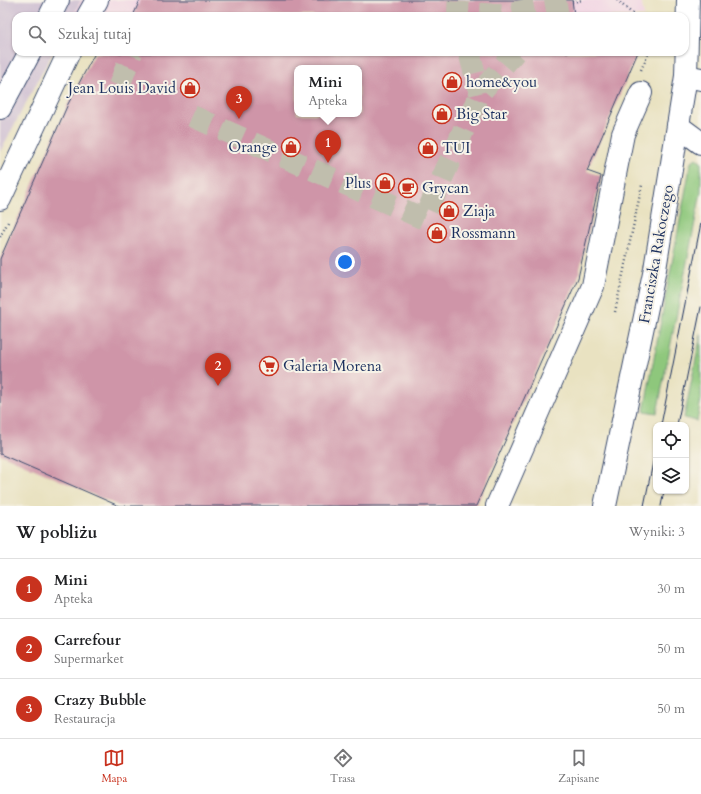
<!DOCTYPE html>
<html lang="pl">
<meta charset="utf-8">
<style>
:root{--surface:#fff;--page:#f6f6f6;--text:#202124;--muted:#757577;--line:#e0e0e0;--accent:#c8321e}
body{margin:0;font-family:Cardo,serif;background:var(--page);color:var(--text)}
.controls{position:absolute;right:12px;bottom:12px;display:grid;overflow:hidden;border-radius:8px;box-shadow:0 1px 3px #0004}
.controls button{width:36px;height:36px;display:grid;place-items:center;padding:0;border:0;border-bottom:1px solid var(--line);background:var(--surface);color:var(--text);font:20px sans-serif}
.you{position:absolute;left:345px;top:262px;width:14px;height:14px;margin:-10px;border:3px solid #fff;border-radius:50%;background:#1a73e8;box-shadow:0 0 0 6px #1a73e833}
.badge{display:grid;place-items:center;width:26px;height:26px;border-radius:50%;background:var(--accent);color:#fff;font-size:13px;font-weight:700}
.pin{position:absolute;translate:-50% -33px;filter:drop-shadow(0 1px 2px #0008)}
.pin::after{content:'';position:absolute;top:21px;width:14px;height:12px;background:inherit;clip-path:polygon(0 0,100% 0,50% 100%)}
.popup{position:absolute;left:294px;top:65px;width:68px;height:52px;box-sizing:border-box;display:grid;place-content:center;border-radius:8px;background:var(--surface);filter:drop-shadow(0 1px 3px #0005);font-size:13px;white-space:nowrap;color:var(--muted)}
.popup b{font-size:15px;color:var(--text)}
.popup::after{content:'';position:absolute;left:50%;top:100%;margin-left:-8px;border:8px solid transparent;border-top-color:var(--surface)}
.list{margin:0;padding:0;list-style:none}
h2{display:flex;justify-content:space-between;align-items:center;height:52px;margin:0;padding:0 16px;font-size:17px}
h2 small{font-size:13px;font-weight:400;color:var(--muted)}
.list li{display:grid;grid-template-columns:26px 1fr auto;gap:12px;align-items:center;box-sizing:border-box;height:60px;padding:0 16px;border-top:1px solid var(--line)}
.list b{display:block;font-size:15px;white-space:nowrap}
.list p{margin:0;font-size:13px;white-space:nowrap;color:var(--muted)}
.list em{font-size:13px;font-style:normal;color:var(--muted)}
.icon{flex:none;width:22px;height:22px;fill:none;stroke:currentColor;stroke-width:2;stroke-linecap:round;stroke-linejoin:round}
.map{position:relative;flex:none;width:701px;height:506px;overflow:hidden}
.search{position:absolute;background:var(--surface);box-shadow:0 1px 3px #0004;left:12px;right:12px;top:12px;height:44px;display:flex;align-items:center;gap:10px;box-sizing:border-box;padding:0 14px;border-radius:12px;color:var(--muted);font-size:15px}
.sheet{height:232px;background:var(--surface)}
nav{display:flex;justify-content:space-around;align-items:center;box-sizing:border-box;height:56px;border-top:1px solid var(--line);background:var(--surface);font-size:11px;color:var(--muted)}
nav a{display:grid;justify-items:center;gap:2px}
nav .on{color:var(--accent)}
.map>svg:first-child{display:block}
</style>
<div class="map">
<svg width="701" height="506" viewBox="0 0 701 506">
<rect width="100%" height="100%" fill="#f7f3e8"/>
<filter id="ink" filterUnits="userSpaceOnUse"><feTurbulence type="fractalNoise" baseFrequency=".025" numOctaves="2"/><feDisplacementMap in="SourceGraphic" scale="8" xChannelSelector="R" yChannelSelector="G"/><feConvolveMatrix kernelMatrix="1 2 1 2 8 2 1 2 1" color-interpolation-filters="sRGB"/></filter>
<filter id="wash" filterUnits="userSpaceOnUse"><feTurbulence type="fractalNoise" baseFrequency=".012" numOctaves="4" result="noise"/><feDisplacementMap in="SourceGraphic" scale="16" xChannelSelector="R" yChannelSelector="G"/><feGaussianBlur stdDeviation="0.9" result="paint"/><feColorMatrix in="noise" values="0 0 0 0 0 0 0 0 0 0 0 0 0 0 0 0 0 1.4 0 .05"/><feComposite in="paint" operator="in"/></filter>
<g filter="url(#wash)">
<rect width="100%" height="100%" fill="#e9e2c1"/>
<path fill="#f1d0e3" d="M 81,0 L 641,0 L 644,16 L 73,16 Z"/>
<path fill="#cebed1" d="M 0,0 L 81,0 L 73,16 L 16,16 L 16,52 L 53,52 L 0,152 Z"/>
<g fill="#8ec77b" stroke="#547b6c">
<path d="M 696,158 L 701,162 L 701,192 L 657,413 L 644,411 L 691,162 Z"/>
<path d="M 701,334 L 701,399 L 697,421 L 684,418 Z"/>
</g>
<g id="blocks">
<g fill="#cf95a8" fill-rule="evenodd">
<path d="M 140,0 L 572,0 L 574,15 L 577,16 L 133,16 Z"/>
<path d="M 638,52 L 587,171 L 601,176 L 578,278 L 476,506 L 119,506 L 0,454 L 0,259 L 68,104 L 95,53 ZM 297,68 L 359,68 L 359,114 L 297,114 Z"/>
</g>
</g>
</g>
<g filter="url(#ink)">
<use href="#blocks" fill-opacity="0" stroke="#3a4a6d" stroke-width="1"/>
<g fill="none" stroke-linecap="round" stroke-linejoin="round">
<g stroke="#c0bead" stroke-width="22" stroke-dasharray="22 11" stroke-linecap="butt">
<path d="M 447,12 L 501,15 L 572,2"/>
<path d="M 469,52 L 480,93"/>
<path d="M 119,86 L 132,52"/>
<path d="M 192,116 L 424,219 L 480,93 L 515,52"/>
</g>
<g stroke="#3a4a6d" stroke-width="24">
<g id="minor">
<path d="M 50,16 L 58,0"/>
<path d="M 88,16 L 97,0"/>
<path d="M 686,76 L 701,79"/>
<path d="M 0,108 L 30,52"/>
<path d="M 678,126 L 701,143"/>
<path d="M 0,199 L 69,52"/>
<path d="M 497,506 L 593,286 L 623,134 L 641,93"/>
</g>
</g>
<g stroke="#3a4a6d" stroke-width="24">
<path id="major" d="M 605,506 L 655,269 L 686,76 L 688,0"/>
</g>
<g stroke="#3a4a6d" stroke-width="2.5" stroke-dasharray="1 3" stroke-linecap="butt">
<path d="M 617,0 L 635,16"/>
<path d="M 572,2 L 582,0"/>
<path d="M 641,70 L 649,52"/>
<path d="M 0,237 L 8,222"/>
<path d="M 615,312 L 642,185"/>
</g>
<use href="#minor" stroke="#fff" stroke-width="22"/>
<use href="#major" stroke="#fff" stroke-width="22"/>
<g stroke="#1b2f5e" stroke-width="1">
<path d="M 661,425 L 701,223"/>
<path d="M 677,425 L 701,307"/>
<path d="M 644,506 L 656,448"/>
<path d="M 661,506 L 664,491"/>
</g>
</g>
</g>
<defs>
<g id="shop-ring" transform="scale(1)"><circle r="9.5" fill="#f7f3e8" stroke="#c8321e" stroke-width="1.5"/><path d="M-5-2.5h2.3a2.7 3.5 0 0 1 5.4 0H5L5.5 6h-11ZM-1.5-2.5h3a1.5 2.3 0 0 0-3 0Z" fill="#c8321e"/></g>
<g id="cafe-ring" transform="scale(1)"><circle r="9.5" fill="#f7f3e8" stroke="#c8321e" stroke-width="1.5"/><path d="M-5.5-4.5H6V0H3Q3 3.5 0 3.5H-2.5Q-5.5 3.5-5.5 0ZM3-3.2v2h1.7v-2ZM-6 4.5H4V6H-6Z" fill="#c8321e"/></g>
<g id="supermarket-ring" transform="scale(1)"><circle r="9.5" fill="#f7f3e8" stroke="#c8321e" stroke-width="1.5"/><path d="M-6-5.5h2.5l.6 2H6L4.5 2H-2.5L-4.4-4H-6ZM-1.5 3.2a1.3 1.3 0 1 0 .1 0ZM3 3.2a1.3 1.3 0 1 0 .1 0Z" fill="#c8321e"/></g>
</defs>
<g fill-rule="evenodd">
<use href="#shop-ring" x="452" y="82"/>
<use href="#shop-ring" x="190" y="88"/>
<use href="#shop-ring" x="442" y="114"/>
<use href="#shop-ring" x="291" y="147"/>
<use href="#shop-ring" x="428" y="148"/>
<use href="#shop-ring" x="385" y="183"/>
<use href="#cafe-ring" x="408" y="188"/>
<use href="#shop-ring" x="449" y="211"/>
<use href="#shop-ring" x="437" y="233"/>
<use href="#supermarket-ring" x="269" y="366"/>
</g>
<g text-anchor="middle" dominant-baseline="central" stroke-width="4" stroke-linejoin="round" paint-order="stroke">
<g font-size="15" fill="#1b2f5e" stroke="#f7f3e8" text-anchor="start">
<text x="466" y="82">home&amp;you</text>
<text x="176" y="88" text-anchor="end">Jean Louis David</text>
<text x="456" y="114">Big Star</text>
<text x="277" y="147" text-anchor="end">Orange</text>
<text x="442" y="148">TUI</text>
<text x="371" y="183" text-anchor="end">Plus</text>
<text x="422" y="188">Grycan</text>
<text x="463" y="211">Ziaja</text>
<text x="451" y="233">Rossmann</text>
<text x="283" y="366">Galeria Morena</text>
</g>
<g font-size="15" fill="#1b2f5e" stroke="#f7f3e8">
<text transform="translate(656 254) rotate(-80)">Franciszka Rakoczego</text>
</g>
</g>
</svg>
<div class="controls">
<button><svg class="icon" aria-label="locate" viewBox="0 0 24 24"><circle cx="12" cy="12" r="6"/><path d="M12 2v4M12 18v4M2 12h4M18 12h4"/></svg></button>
<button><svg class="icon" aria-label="layers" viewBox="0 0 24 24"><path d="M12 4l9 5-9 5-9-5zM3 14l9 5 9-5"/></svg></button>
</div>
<div class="you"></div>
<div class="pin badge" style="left:328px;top:163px">1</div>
<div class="popup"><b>Mini</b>Apteka</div>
<div class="pin badge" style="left:218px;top:386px">2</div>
<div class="pin badge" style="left:239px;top:119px">3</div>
<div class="search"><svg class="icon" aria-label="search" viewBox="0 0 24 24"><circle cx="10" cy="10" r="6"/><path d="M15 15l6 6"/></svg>Szukaj tutaj</div>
</div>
<section class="sheet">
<h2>W pobliżu<small>Wyniki: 3</small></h2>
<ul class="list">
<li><span class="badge">1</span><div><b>Mini</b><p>Apteka</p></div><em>30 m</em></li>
<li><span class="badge">2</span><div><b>Carrefour</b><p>Supermarket</p></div><em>50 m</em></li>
<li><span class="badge">3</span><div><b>Crazy Bubble</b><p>Restauracja</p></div><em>50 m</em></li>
</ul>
</section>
<nav>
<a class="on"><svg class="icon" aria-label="map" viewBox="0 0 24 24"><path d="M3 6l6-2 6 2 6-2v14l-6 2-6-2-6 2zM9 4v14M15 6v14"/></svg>Mapa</a>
<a><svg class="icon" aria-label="directions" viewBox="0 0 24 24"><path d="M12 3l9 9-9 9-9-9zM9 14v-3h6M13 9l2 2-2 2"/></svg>Trasa</a>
<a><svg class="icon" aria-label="saved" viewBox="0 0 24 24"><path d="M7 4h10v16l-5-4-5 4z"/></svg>Zapisane</a>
</nav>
